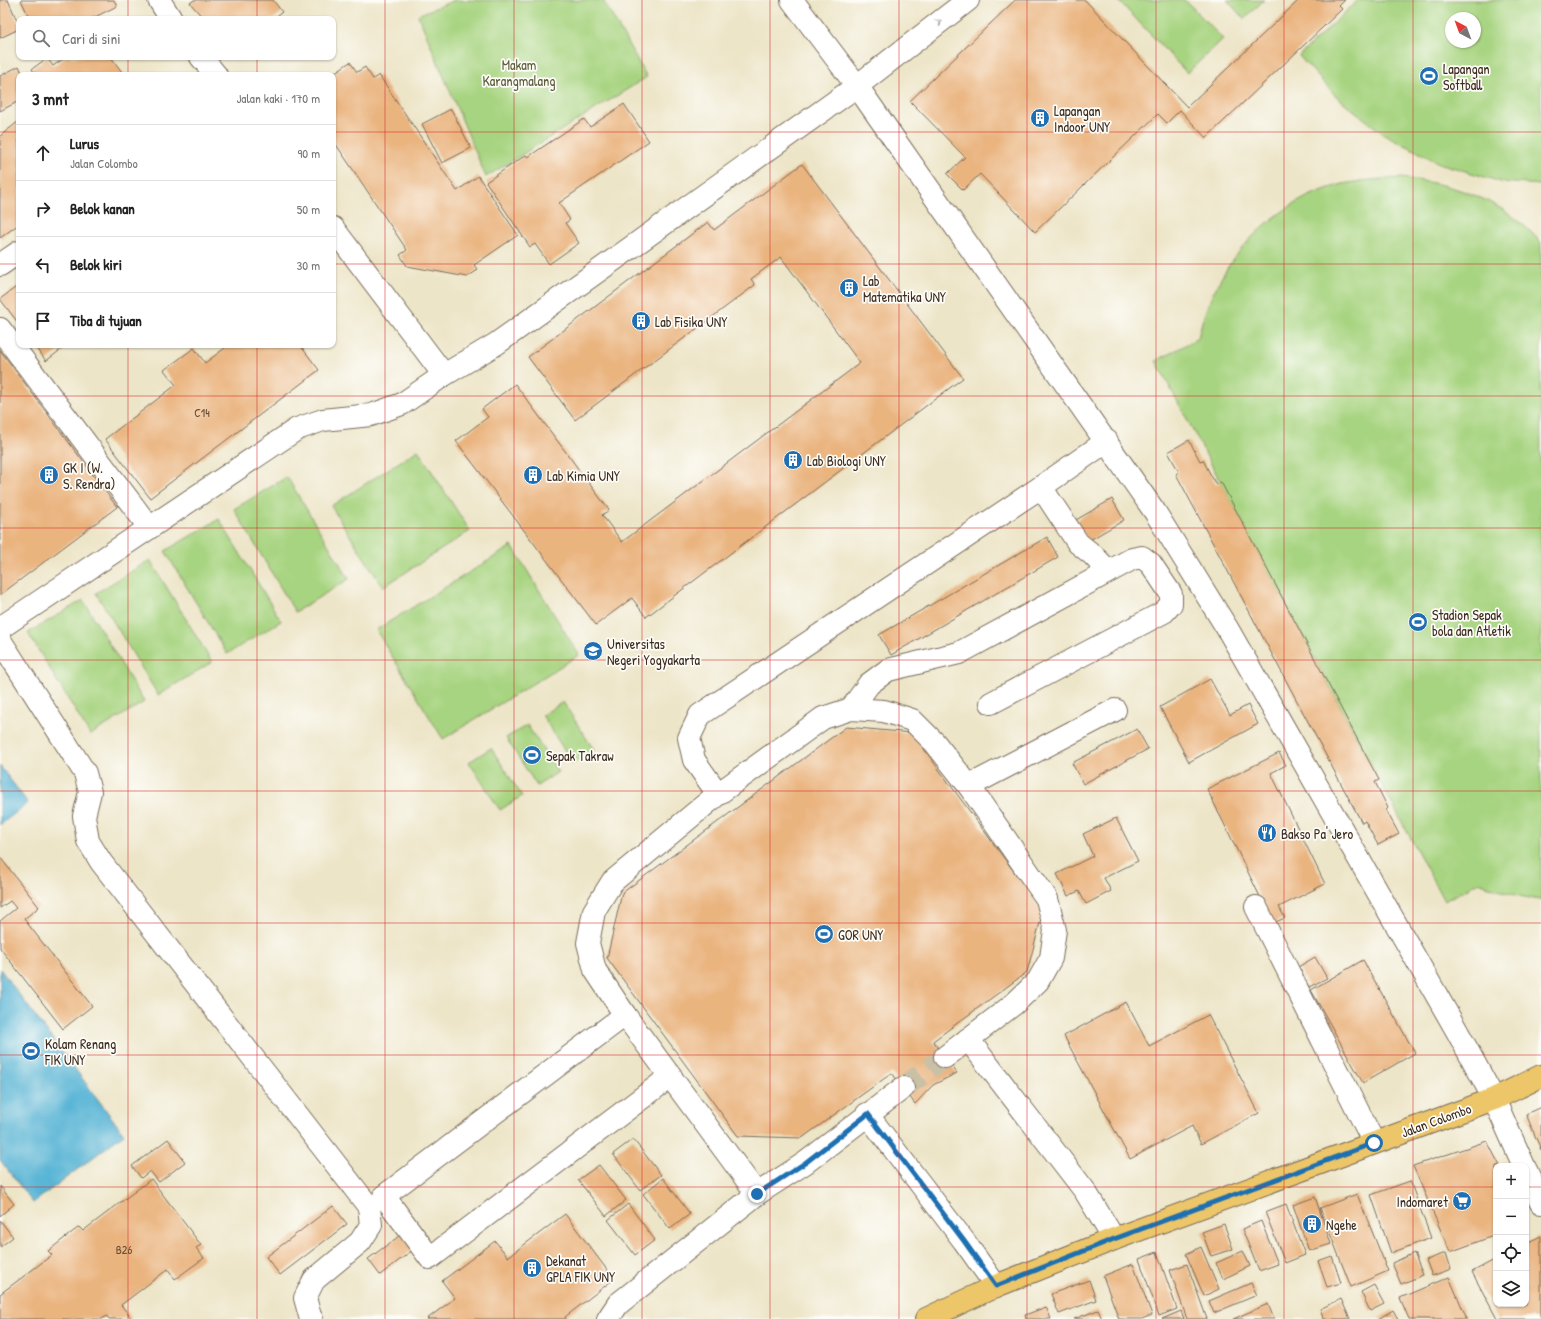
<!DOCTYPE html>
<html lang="id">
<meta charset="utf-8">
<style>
:root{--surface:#fff;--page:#f6f6f6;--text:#222;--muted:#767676;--line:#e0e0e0}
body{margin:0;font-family:"Patrick Hand",sans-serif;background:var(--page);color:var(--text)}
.controls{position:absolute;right:12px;bottom:12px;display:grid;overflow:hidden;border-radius:8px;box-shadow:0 1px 3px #0004}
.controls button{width:36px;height:36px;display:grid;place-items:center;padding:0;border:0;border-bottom:1px solid var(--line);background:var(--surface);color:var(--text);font:20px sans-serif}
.compass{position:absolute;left:1445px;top:12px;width:36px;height:36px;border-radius:50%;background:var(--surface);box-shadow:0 1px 3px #0004;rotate:319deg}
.stop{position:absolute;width:12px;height:12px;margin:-9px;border:3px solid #1f6fb2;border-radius:50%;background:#fff}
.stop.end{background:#1f6fb2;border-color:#fff;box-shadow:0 1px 4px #0008}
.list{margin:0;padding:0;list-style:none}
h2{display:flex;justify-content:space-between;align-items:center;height:52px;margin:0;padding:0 16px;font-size:17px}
h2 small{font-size:13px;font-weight:400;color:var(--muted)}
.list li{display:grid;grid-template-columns:26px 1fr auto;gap:12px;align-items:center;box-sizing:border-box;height:56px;padding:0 16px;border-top:1px solid var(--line)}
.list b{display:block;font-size:15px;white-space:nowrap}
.list p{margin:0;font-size:13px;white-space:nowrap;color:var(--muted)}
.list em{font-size:13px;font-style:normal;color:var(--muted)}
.icon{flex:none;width:22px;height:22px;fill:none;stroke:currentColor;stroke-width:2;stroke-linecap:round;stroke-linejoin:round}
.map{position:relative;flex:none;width:1541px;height:1319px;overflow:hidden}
.search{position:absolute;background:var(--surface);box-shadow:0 1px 3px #0004;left:16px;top:16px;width:320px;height:44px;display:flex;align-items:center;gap:10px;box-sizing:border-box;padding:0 14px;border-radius:8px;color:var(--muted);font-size:15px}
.panel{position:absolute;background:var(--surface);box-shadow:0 1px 3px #0004;left:16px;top:72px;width:320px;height:276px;border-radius:8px}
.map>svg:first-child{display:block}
</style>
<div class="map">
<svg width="1541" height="1319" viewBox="0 0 1541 1319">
<rect width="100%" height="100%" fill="#fdfcf7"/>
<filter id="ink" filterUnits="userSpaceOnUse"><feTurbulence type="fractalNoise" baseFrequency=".025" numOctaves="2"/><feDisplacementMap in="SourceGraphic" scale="8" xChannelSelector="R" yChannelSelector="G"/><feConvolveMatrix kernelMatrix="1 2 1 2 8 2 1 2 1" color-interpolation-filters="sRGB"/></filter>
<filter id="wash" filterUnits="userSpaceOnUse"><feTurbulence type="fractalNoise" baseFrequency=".012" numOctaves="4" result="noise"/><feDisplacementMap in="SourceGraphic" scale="16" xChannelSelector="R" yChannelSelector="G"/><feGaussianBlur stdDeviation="0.9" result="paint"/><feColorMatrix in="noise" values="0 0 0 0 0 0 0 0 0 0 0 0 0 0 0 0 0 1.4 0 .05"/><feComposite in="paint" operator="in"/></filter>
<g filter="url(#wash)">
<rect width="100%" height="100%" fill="#ede5c8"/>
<g fill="#a7d480" stroke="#717f4f" fill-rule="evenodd">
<path d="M 455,0 L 603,0 L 647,77 L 486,177 L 418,15 Z"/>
<path d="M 1118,0 L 1185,0 L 1223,39 L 1187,73 Z"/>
<path d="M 1227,0 L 1264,0 L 1244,19 Z"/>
<path d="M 1358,0 L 1541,0 L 1541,185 L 1501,182 L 1439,163 L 1382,133 L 1336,96 L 1299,56 ZM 1451,18 L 1475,18 L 1475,42 L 1451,42 Z"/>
<path d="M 1401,178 C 1455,184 1505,200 1541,243 L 1541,900 C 1519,897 1499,891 1479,882 L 1444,901 L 1156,361 L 1198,338 C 1213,266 1270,202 1343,184 C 1363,180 1381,179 1401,178 Z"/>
<path d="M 418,450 L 470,531 L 383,587 L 331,506 Z"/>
<path d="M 287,477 L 349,579 L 295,612 L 234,509 Z"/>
<path d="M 219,519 L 281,621 L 227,654 L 165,551 Z"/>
<path d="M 512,546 L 579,655 L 443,739 L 376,630 Z"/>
<path d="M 150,560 L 212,662 L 158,695 L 96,593 Z"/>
<path d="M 83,600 L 144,702 L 90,735 L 28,633 Z"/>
<path d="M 563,702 L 594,750 L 573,764 L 542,715 Z"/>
<path d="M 527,725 L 558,772 L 537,786 L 506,738 Z"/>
<path d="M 491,748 L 522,796 L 500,810 L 469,762 Z"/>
</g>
<g fill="#57b4d5" stroke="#496f7a">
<path d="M 0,766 L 28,803 L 0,825 Z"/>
<path d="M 0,969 L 124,1134 L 33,1203 L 0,1160 Z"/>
</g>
<g id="blocks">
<g fill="#eab47f">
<path d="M 0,0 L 8,0 L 19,25 L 19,29 L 0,38 Z"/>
<path d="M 21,0 L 114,0 L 117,6 L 91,19 L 30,19 Z"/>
<path d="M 194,0 L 273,0 L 282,12 L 273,19 L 204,19 L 190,3 Z"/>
<path d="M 1015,0 L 1085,0 L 1187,107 L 1299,0 L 1345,0 L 1339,6 L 1342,9 L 1206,138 L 1180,110 L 1167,123 L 1158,114 L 1035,232 L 980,174 L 963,190 L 947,174 L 965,157 L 910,101 Z"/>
<path d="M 66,57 L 111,57 L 124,75 L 36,75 L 32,69 L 47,58 L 53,66 Z"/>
<path d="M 350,62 L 357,72 L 365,67 L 373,79 L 379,75 L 457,191 L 478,176 L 518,235 L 474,265 L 478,270 L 467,277 L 407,266 L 400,255 L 407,250 L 333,140 L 333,75 L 331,75 Z"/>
<path d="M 19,66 L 23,75 L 19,75 L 19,101 L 0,111 L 0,76 Z"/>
<path d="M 624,104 L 649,141 L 559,203 L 570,220 L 565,223 L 579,243 L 549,264 L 535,244 L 530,247 L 486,182 L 526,155 L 528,157 L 584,119 L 590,127 Z"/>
<path d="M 451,109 L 471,148 L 442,163 L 422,124 Z"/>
<path d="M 19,121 L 19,224 L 0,238 L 0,136 Z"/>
<path d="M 802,164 L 963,378 L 646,617 L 632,598 L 596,625 L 456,441 L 488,417 L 482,409 L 515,384 L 609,510 L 602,515 L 622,542 L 860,363 L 781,257 L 751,279 L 755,285 L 575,420 L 528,357 L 708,222 L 714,230 Z"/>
<path d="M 19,285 L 19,324 L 0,299 Z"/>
<path d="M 35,345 L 67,345 L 46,361 Z"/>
<path d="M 229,345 L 300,345 L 319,370 L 150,498 L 105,439 L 176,385 L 164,370 L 194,348 L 205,363 Z"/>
<path d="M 0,350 L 117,507 L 0,595 Z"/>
<path d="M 1189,440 L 1200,461 L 1203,460 L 1216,485 L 1221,482 L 1379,780 L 1375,782 L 1388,808 L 1386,810 L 1399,834 L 1378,845 L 1365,821 L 1362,823 L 1176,474 L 1179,472 L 1168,452 Z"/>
<path d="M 1112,499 L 1124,520 L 1088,541 L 1076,520 Z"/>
<path d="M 1047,537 L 1058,557 L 891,655 L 879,635 Z"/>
<path d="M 1210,679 L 1230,715 L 1248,705 L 1258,724 L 1189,762 L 1160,707 Z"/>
<path d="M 846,727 L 912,733 L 1043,911 L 1027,972 L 933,1041 L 957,1073 L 933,1085 L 915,1104 L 892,1073 L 802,1138 L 738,1136 L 607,958 L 622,893 Z"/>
<path d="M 1137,729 L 1148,749 L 1083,784 L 1072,763 Z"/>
<path d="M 1279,753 L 1286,765 L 1271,773 L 1325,884 L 1279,907 L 1285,918 L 1273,923 L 1207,789 Z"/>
<path d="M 1116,818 L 1138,861 L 1104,878 L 1111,891 L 1086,904 L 1079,891 L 1068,896 L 1057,874 L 1093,856 L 1083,834 Z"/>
<path d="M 0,857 L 39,907 L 24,919 L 92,1006 L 63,1029 L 0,948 L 0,921 L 16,908 L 10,901 L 0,908 Z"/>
<path d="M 1315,957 L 1327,978 L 1309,987 L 1298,967 Z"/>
<path d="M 1363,960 L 1415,1053 L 1363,1083 L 1311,990 Z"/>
<path d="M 1126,1002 L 1149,1046 L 1208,1015 L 1259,1113 L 1201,1144 L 1192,1126 L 1130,1159 L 1064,1036 Z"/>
<path d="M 1541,1107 L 1541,1150 L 1526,1114 Z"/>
<path d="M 168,1139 L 185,1162 L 159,1182 L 150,1171 L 141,1178 L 132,1166 Z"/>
<path d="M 633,1139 L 661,1175 L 640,1190 L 613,1154 Z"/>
<path d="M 1487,1141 L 1500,1166 L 1496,1166 L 1496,1235 L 1450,1252 L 1413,1166 Z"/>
<path d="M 599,1165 L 626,1200 L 606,1216 L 578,1180 Z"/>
<path d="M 663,1178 L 690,1214 L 670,1229 L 643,1194 Z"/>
<path d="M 151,1179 L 201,1245 L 196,1248 L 204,1258 L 175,1279 L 168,1269 L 121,1305 L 132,1319 L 109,1319 L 107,1316 L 102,1319 L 0,1319 L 0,1294 L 52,1255 L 48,1251 L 79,1227 L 83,1231 Z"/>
<path d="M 1410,1181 L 1431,1238 L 1391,1253 L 1371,1195 Z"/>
<path d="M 0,1186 L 14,1204 L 0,1216 Z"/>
<path d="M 1357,1194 L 1388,1271 L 1351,1287 L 1320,1208 Z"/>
<path d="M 1315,1197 L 1331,1244 L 1309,1251 L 1293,1205 Z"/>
<path d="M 628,1204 L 655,1240 L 635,1255 L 608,1220 Z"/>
<path d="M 1286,1204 L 1305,1255 L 1285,1263 L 1265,1212 Z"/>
<path d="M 333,1206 L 347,1224 L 280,1275 L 266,1257 Z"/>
<path d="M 565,1214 L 614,1279 L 565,1317 L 566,1319 L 427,1319 L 455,1298 L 442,1281 L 495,1241 L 508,1257 Z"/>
<path d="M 0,1220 L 13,1237 L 0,1247 Z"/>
<path d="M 1261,1221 L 1278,1264 L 1259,1271 L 1242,1229 Z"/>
<path d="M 1224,1224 L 1233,1249 L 1211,1256 L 1202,1232 Z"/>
<path d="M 402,1234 L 414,1249 L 380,1275 L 368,1259 Z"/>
<path d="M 1541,1236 L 1541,1319 L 1497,1319 L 1472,1272 L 1496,1259 L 1496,1304 L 1526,1304 L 1526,1243 Z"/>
<path d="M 1201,1247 L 1219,1289 L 1204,1296 L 1186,1254 Z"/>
<path d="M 1243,1251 L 1250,1266 L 1223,1279 L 1216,1263 Z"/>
<path d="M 1157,1252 L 1177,1309 L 1159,1316 L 1139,1259 Z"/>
<path d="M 1414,1253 L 1423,1275 L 1401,1284 L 1392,1263 Z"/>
<path d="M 1446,1253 L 1451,1269 L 1432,1276 L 1426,1260 Z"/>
<path d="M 1332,1256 L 1341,1283 L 1327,1287 L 1318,1261 Z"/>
<path d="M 1133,1264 L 1152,1315 L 1142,1319 L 1119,1319 L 1103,1276 Z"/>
<path d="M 1187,1264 L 1207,1319 L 1187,1319 L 1170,1270 Z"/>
<path d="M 1449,1277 L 1467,1319 L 1409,1319 L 1400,1298 Z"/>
<path d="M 1089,1280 L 1096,1300 L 1059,1314 L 1051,1294 Z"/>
<path d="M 1251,1283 L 1257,1295 L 1214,1313 L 1209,1301 Z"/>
<path d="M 1374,1285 L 1384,1304 L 1370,1311 L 1361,1292 Z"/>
<path d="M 1341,1299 L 1350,1319 L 1324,1319 L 1320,1309 Z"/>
<path d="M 1268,1304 L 1274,1319 L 1233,1319 Z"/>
<path d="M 1046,1307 L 1051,1319 L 1026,1319 L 1025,1315 Z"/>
<path d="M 1098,1310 L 1102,1319 L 1074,1319 Z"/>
<path d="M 1393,1310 L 1398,1319 L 1378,1319 Z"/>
<path d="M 1181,1311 L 1184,1319 L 1162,1319 Z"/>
</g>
</g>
</g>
<g filter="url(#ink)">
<use href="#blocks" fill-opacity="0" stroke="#796b5a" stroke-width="1"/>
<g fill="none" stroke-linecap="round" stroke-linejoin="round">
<path stroke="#c9c0a6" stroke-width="22" stroke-dasharray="22 11" stroke-linecap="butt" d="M 903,1088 L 945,1057"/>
<g stroke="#796b5a" stroke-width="24">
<g id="minor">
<path d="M 159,0 L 171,19"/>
<path d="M 792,0 L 857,86 L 1155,512 L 1227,628 L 1457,1031 L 1494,1099 L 1524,1166"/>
<path d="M 201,57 L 216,75"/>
<path d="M 333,228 L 444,375"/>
<path d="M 0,265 L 19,252"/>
<path d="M 0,329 L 149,527"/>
<path d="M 1041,487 L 1078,543 L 1093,555 L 1108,571"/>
<path d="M 0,628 L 297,429 L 323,420 L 371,415 L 402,404 L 444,375 L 496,344 L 857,86 L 968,0"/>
<path d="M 0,640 L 85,773 L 90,792 L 84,816 L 88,841 L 101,862 L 369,1207 L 371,1225 L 360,1242 L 314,1280 L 305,1298 L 310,1316 L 312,1319"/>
<path d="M 851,709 L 869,684 L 888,670 L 959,653 L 1132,559 L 1142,557 L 1151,564 L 1171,594 L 1171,604 L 1164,612 L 991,703"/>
<path d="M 969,786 L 1115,710"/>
<path d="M 718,794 L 694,760 L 689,738 L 700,715 L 1041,487 L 1107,441"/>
<path d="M 1256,907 L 1374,1143"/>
<path d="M 625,1015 L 384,1196 L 430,1258 L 671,1076"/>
<path d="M 968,1039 L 1085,1191 L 1114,1239"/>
<path d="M 903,1088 L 805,1163 L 757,1194 L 625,1015 L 595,970 L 588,943 L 594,911 L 612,882 L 718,794 L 823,718 L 851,709 L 884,711 L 912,720 L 935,743 L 969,786 L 1047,899 L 1055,930 L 1051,958 L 1038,981 L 1014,1004 L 945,1057"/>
<path d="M 867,1114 L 964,1241 L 996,1286"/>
<path d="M 1526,1170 L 1541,1203"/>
<path d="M 608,1319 L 618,1304 L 757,1194"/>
</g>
</g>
<g stroke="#796b5a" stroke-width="24">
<path id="major" d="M 926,1319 L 996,1286 L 1114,1239 L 1494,1099 L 1541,1076"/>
</g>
<use href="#minor" stroke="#fff" stroke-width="22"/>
<use href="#major" stroke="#ecc669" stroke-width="22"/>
</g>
<defs><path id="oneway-chevron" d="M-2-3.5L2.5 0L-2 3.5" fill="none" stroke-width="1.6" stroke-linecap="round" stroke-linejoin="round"/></defs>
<use stroke="#a79f9a" href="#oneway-chevron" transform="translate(939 22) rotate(-38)"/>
</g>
<g fill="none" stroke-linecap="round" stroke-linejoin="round" filter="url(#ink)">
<path stroke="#1f6fb2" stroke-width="5" d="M 757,1194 L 805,1163 L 868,1114 L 964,1241 L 996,1286 L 1114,1239 L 1374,1143"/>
</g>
<path fill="none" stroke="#d62828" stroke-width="1" stroke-opacity="0.55" d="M 128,0 L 128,19M 257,0 L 257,19M 385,0 L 385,1319M 514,0 L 514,1319M 642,0 L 642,1319M 770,0 L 770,1319M 899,0 L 899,1319M 1027,0 L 1027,1319M 1156,0 L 1156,1319M 1284,0 L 1284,1319M 1413,0 L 1413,1319M 128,57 L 128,75M 257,57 L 257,75M 0,132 L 19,132M 333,132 L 1541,132M 0,264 L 19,264M 333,264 L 1541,264M 128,345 L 128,1319M 257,345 L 257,1319M 0,396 L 1541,396M 0,528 L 1541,528M 0,660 L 1541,660M 0,791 L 1541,791M 0,923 L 1541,923M 0,1055 L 1541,1055M 0,1187 L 1496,1187M 1526,1187 L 1541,1187"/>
<defs>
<g id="stadium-disc" transform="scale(1)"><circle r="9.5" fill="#1f6fb2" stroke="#fdfcf7"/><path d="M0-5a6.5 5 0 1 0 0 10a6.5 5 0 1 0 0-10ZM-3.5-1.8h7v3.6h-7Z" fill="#fff"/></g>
<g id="building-disc" transform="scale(1)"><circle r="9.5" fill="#1f6fb2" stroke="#fdfcf7"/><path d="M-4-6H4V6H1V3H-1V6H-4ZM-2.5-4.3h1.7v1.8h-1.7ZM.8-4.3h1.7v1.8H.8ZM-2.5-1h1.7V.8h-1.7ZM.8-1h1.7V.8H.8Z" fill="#fff"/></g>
<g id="university-disc" transform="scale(1)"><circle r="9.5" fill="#1f6fb2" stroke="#fdfcf7"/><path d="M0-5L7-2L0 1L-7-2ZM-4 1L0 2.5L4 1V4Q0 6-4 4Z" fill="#fff"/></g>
<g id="restaurant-disc" transform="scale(1)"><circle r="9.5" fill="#1f6fb2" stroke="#fdfcf7"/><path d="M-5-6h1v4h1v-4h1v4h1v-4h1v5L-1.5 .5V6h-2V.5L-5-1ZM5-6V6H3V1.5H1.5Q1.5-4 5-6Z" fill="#fff"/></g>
<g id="supermarket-disc" transform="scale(1)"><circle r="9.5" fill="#1f6fb2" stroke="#fdfcf7"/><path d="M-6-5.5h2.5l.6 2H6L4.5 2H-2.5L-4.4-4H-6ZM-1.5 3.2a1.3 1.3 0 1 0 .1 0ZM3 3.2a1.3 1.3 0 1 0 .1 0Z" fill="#fff"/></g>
</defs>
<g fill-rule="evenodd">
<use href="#stadium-disc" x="1429" y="76"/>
<use href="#building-disc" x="1040" y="118"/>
<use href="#building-disc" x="849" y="288"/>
<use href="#building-disc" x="641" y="321"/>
<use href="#building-disc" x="793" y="460"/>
<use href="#building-disc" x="49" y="475"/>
<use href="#building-disc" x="533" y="475"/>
<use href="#stadium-disc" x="1418" y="622"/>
<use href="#university-disc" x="593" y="651"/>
<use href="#stadium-disc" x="532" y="755"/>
<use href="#restaurant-disc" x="1267" y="833"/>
<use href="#stadium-disc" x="824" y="934"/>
<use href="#stadium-disc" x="31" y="1051"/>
<use href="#supermarket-disc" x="1462" y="1201"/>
<use href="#building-disc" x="1312" y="1224"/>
<use href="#building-disc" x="532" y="1268"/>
</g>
<g text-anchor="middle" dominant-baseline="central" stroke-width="3.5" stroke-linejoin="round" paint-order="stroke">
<g font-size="12" fill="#674c36">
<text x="202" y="412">C14</text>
<text x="124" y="1249">B26</text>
</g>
<g font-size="14" fill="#5b5d3b" stroke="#fdfcf7">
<text x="519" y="64">Makam<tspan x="519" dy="16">Karangmalang</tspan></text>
</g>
<g font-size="14" fill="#3b2a1e" stroke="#fdfcf7" text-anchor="start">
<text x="1443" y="68">Lapangan<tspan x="1443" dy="16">Softball</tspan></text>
<text x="1054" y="110">Lapangan<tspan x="1054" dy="16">Indoor UNY</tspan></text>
<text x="863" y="280">Lab<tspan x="863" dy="16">Matematika UNY</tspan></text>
<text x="655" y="321">Lab Fisika UNY</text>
<text x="807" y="460">Lab Biologi UNY</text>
<text x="63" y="467">GK I (W.<tspan x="63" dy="16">S. Rendra)</tspan></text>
<text x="547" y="475">Lab Kimia UNY</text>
<text x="1432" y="614">Stadion Sepak<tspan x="1432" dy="16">bola dan Atletik</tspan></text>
<text x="607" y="643">Universitas<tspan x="607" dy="16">Negeri Yogyakarta</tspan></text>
<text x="546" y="755">Sepak Takraw</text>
<text x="1281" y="833">Bakso Pa' Jero</text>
<text x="838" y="934">GOR UNY</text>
<text x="45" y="1043">Kolam Renang<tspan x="45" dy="16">FIK UNY</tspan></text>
<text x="1448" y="1201" text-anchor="end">Indomaret</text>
<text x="1326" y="1224">Ngehe</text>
<text x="546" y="1260">Dekanat<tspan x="546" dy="16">GPLA FIK UNY</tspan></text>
</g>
<g font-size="14" fill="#3b2a1e" stroke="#fdfcf7">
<text transform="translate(1436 1120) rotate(-20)">Jalan Colombo</text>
</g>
</g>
</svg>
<div class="controls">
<button>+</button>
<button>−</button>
<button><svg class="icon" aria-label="locate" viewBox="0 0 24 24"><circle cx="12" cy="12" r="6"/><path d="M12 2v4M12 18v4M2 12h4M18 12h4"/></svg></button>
<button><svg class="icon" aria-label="layers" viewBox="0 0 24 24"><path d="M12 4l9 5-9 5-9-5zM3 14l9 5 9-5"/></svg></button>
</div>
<svg class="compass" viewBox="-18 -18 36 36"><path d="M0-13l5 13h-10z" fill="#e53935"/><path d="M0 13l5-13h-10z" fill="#767676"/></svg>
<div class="stop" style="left:1374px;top:1143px"></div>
<div class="stop end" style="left:757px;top:1194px"></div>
<div class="search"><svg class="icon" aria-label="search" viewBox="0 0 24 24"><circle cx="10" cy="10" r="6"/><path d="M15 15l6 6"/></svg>Cari di sini</div>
<section class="panel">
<h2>3 mnt<small>Jalan kaki · 170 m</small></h2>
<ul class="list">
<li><svg class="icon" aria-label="ahead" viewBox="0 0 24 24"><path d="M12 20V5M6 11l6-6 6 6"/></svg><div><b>Lurus</b><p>Jalan Colombo</p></div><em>90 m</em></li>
<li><svg class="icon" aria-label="right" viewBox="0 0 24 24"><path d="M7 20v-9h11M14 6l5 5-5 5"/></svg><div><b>Belok kanan</b></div><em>50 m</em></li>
<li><svg class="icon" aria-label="left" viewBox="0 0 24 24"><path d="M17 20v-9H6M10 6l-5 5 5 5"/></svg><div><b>Belok kiri</b></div><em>30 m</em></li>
<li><svg class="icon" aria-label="arrive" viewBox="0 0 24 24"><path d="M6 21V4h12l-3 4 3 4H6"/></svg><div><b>Tiba di tujuan</b></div></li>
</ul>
</section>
</div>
